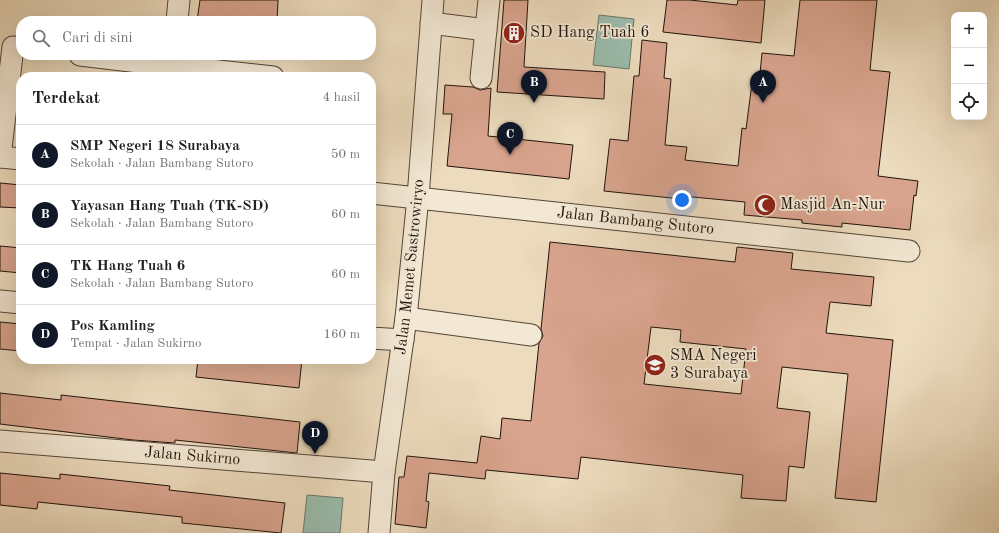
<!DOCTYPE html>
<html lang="id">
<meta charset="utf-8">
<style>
:root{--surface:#fff;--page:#f6f6f6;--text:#202124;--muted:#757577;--line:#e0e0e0;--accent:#111827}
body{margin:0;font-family:"Old Standard TT",serif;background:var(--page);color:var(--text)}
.controls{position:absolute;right:12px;top:12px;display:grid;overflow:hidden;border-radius:8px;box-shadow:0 4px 16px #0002}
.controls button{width:36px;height:36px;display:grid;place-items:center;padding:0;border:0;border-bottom:1px solid var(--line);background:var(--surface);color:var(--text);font:20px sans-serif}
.you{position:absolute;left:682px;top:200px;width:14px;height:14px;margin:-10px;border:3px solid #fff;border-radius:50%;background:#1a73e8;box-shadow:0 0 0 6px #1a73e833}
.badge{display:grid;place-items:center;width:26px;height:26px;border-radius:50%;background:var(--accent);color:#fff;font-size:13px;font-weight:700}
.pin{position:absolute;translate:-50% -33px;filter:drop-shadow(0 1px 2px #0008)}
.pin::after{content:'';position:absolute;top:21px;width:14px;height:12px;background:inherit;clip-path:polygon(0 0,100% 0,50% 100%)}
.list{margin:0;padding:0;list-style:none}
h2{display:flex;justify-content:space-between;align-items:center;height:52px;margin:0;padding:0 16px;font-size:17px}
h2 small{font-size:13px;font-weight:400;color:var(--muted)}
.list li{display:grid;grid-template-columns:26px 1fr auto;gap:12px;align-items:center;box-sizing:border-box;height:60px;padding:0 16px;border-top:1px solid var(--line)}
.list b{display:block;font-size:15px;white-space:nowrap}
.list p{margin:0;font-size:13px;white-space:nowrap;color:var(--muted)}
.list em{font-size:13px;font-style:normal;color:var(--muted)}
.icon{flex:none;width:22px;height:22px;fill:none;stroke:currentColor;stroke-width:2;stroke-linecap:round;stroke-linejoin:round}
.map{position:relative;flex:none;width:999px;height:533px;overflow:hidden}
.search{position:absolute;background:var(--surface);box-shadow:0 4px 16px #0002;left:16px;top:16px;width:360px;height:44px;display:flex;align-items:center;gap:10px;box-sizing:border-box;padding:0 14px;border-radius:16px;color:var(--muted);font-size:15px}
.panel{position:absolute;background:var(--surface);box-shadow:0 4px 16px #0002;left:16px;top:72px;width:360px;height:292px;border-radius:16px}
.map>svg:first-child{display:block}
</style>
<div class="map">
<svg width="999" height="533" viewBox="0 0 999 533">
<rect width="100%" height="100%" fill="#ecdbbd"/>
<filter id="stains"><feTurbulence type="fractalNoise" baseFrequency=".005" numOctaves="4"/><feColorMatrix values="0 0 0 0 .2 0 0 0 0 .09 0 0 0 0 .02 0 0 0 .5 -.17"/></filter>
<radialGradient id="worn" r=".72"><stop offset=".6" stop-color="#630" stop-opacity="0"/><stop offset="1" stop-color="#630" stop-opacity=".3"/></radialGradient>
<g fill="#9abcac" stroke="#6a796c">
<path d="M 599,15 L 634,19 L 629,69 L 593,65 Z"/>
<path d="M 307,495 L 343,498 L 340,533 L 303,533 Z"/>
</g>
<g fill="#d9a48e" stroke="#21140b" fill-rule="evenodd">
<path d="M 200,0 L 278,0 L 277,21 L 197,21 Z"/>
<path d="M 504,0 L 528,0 L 524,67 L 605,72 L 604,99 L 497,92 Z"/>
<path d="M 667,0 L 690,0 L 737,5 L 738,0 L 765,0 L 761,43 L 663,32 Z"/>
<path d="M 800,0 L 877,0 L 870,70 L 890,72 L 878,176 L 918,181 L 916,196 L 914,195 L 910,230 L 842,223 L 842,227 L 802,223 L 802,220 L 744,215 L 745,202 L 682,196 L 681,199 L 604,191 L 610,139 L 628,141 L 634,76 L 639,76 L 642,40 L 667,43 L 664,78 L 671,79 L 665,145 L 687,147 L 685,160 L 738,166 L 742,128 L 746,129 L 752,83 L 759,84 L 762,53 L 794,56 Z"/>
<path d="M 445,85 L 473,87 L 480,90 L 491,88 L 488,136 L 573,145 L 569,179 L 447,166 L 452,114 L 443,114 Z"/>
<path d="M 0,183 L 21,185 L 21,208 L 0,207 Z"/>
<path d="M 550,242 L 735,262 L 737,247 L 793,253 L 791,269 L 874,277 L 871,306 L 830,302 L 826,333 L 893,340 L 876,502 L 835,498 L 848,374 L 782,367 L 777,408 L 810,412 L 804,468 L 789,466 L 786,501 L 741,498 L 743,475 L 581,457 L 578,479 L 486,470 L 485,479 L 429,473 L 426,501 L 429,502 L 426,528 L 395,524 L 399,477 L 404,477 L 407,456 L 477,463 L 481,436 L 500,439 L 502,418 L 531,421 L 539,343 L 543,336 L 541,329 ZM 651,327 L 681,330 L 680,342 L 746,349 L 741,394 L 644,384 Z"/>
<path d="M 0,246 L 21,248 L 21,273 L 0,271 Z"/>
<path d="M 0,322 L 21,324 L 21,351 L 0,349 Z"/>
<path d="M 198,359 L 302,359 L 299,388 L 196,377 Z"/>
<path d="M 0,393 L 61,400 L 61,395 L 300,422 L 297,453 L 175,440 L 175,443 L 133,440 L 0,424 Z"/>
<path d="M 0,473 L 60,479 L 60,474 L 170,486 L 169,490 L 285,503 L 281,533 L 182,523 L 182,517 L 38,502 L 37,509 L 0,505 Z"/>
</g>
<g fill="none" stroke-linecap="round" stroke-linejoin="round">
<g stroke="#544638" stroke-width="23">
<g id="minor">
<path d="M 177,21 L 179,0"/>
<path d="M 431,23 L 486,30"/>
<path d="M 80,55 L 173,66 L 173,77"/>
<path d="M 174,55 L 173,66 L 273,77"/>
<path d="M 481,78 L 489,0"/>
<path d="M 0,157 L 13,47"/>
<path d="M 0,157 L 21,159"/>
<path id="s1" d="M 371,193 L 909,251"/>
<path d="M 0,301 L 21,303"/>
<path d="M 406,318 L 531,335"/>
<path d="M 371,338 L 403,340"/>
<path id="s2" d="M 0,441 L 384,472"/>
<path id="s3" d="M 379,533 L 384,472 L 406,318 L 418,197 L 433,0"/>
</g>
</g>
<use href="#minor" stroke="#f3e8d4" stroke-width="21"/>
</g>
<defs>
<g id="building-disc" transform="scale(1.15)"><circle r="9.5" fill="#8f2418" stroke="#f3e8d4"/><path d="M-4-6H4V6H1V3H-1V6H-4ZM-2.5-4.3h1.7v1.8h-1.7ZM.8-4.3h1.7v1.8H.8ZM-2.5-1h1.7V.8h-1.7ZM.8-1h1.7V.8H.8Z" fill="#fff"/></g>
<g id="mosque-disc" transform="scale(1.15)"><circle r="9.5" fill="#8f2418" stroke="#f3e8d4"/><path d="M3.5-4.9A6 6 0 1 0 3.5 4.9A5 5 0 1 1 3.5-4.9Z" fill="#fff"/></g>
<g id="school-disc" transform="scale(1.15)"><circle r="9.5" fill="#8f2418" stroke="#f3e8d4"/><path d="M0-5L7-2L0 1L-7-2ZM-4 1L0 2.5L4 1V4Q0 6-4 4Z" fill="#fff"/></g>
</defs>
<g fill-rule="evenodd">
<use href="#building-disc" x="514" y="33"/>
<use href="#mosque-disc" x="765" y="205"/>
<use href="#school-disc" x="655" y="365"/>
</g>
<g text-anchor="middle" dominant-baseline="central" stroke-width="3.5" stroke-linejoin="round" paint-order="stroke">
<g font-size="16" fill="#21140b" stroke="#f3e8d4" text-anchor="start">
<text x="530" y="33">SD Hang Tuah 6</text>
<text x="780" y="205">Masjid An-Nur</text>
<text x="670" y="356">SMA Negeri<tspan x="670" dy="18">3 Surabaya</tspan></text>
</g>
<g font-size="16" fill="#21140b" stroke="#f3e8d4">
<text stroke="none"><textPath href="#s1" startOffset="266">Jalan Bambang Sutoro</textPath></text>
<text stroke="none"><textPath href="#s3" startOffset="268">Jalan Memet Sastrowiryo</textPath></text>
<text stroke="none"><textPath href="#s2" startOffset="193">Jalan Sukirno</textPath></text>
</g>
</g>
<rect width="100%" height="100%" filter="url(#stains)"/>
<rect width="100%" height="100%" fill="url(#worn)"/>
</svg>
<div class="controls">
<button>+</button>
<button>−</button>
<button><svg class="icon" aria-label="locate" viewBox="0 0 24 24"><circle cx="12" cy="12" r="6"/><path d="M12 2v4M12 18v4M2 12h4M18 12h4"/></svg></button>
</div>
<div class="you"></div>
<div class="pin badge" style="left:763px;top:103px">A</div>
<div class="pin badge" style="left:534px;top:103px">B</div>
<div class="pin badge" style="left:510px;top:155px">C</div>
<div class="pin badge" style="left:315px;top:454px">D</div>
<div class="search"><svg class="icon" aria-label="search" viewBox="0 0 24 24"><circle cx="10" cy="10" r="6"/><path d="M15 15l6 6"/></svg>Cari di sini</div>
<section class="panel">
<h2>Terdekat<small>4 hasil</small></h2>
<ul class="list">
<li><span class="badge">A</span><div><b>SMP Negeri 18 Surabaya</b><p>Sekolah · Jalan Bambang Sutoro</p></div><em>50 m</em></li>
<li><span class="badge">B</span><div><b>Yayasan Hang Tuah (TK-SD)</b><p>Sekolah · Jalan Bambang Sutoro</p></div><em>60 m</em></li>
<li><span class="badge">C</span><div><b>TK Hang Tuah 6</b><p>Sekolah · Jalan Bambang Sutoro</p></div><em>60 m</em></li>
<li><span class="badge">D</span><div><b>Pos Kamling</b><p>Tempat · Jalan Sukirno</p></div><em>160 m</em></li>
</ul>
</section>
</div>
